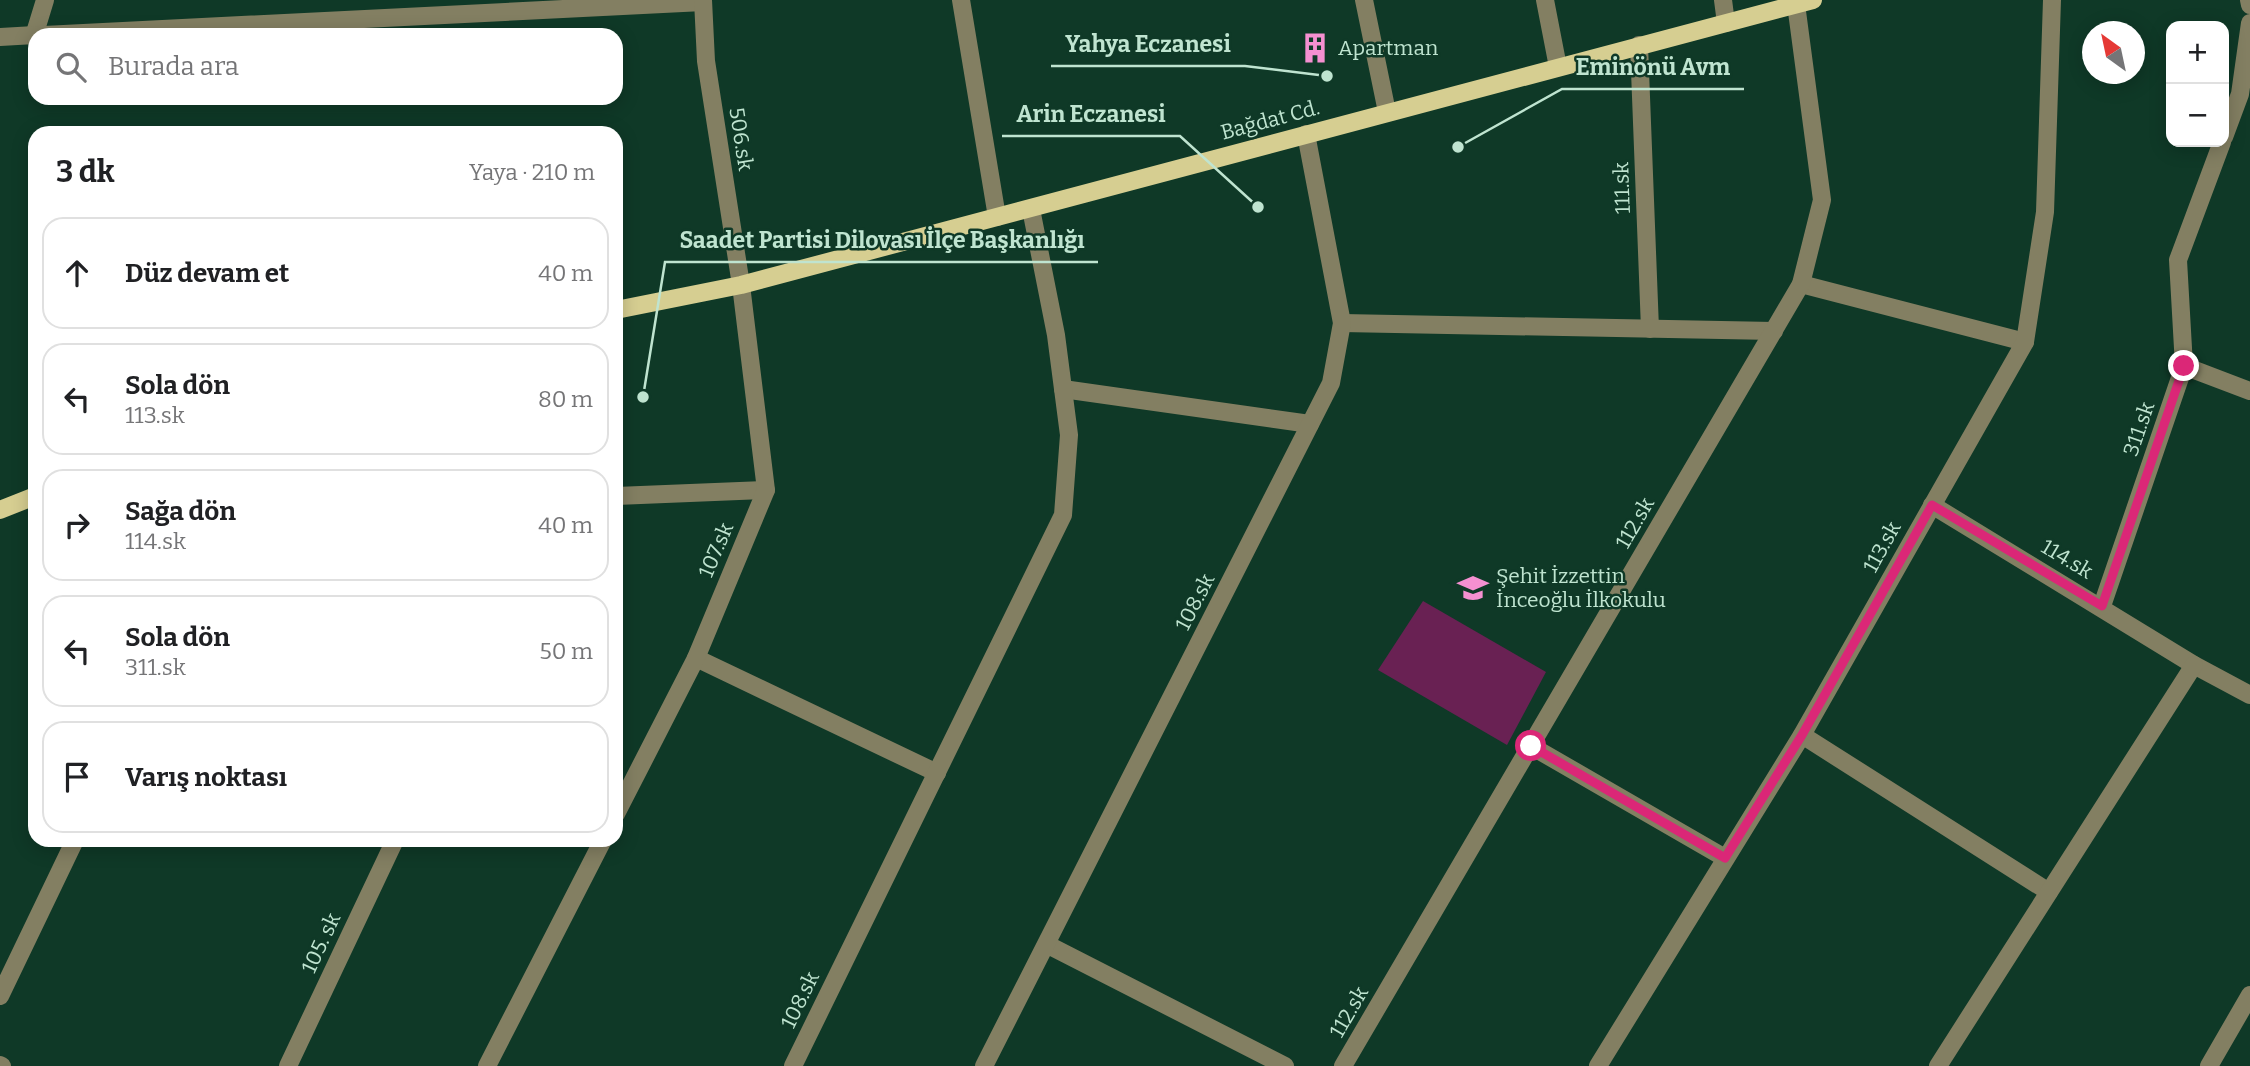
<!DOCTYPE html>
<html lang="tr">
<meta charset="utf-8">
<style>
:root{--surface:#fff;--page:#f6f6f6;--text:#202124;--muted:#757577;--line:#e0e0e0}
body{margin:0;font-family:Bitter,serif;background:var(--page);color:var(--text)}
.controls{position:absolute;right:21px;top:21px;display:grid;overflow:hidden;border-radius:14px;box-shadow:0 4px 18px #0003}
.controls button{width:63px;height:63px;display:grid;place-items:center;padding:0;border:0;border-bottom:2px solid var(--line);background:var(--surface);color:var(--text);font:35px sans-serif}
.compass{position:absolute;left:2082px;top:21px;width:63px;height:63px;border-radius:50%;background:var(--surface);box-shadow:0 4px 18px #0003;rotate:327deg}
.stop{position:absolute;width:21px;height:21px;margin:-16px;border:5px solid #db2777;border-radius:50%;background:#fff}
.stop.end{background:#db2777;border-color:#fff;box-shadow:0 2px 7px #0008}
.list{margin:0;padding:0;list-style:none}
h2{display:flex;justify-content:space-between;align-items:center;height:91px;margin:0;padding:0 28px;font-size:30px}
h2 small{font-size:23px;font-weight:400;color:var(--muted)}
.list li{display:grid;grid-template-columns:46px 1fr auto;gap:21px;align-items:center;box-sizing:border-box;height:112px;margin:0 14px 14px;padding:0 14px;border:2px solid var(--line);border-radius:21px}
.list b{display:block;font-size:26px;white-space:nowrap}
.list p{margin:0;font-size:23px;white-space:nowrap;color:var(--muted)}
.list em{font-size:23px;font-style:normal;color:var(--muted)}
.icon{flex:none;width:38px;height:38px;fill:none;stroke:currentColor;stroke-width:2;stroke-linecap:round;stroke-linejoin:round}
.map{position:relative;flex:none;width:2250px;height:1066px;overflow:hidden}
.search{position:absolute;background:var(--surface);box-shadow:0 4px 18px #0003;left:28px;top:28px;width:595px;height:77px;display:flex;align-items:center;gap:18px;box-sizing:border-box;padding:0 24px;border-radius:21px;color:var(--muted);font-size:26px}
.panel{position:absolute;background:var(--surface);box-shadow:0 4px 18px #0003;left:28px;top:126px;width:595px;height:721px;border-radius:21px}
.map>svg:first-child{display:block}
</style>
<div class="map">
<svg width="2250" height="1066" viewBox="0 0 2250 1066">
<rect width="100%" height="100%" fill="#0f3927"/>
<path fill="#692153" d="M 1423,601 L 1546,672 L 1507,745 L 1378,670 Z"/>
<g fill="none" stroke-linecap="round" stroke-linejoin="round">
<g stroke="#837f62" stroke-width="18">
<path d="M 961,0 L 997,217"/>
<path d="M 1364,0 L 1387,112"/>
<path d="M 1545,0 L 1558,67"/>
<path d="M 1723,0 L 1726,23"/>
<path d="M 2249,0 L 2250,5"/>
<path d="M 44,35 L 703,2"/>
<path d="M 34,36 L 45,0"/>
<path d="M 0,37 L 35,35"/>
<path d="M 1639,45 L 1650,329"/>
<path d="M 2224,137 L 2240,94 L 2250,23"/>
<path d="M 1801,284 L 2025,342"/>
<path d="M 1342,323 L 1774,331"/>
<path d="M 2184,366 L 2250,391"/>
<path d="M 1063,389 L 1310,424"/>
<path d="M 616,496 L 766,490"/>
<path d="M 1932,505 L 2194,665 L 2250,695"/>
<path d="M 2102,606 L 2184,366 L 2178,260 L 2222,142"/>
<path d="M 696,658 L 937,773"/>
<path d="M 1802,735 L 2049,892"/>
<path d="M 1531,746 L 1725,858"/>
<path d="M 616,814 L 696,658 L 766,490 L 741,285 L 706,61 L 703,0"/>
<path d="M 1048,945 L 1285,1066"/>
<path d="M 0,996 L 75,840"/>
<path d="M 0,1065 L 2,1066"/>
<path d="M 288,1066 L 395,840"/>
<path d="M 487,1066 L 603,840"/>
<path d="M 793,1066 L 1063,515 L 1069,435 L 1056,335 L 1031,209"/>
<path d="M 984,1066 L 1331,383 L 1342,323 L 1306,134"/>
<path d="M 1343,1066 L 1801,284 L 1822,200 L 1796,4"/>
<path d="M 1598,1066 L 1802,735 L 2025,342 L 2045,212 L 2052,0"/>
<path d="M 1938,1066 L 2194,665"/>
<path d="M 2209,1066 L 2250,995"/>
</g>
<g stroke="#d6ce91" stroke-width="18">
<path d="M 616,310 L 741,285 L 1813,0"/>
<path d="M 0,510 L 35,496"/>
</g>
</g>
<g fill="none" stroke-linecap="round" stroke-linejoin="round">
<path stroke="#db2777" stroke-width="9" d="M 1531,746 L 1725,858 L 1802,735 L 1932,505 L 2102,606 L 2184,366"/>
</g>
<defs>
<g id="building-bare" transform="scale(2.415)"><path d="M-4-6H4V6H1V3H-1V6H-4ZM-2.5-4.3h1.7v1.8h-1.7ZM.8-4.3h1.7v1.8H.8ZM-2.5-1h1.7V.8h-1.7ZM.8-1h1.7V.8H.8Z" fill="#f590d1" stroke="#0f3927" stroke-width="2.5" paint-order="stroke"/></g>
<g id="school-bare" transform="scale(2.415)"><path d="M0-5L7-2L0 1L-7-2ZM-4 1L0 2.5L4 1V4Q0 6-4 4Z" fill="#f590d1" stroke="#0f3927" stroke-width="2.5" paint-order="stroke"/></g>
</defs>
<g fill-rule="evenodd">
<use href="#building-bare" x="1315" y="48"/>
<use href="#school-bare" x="1473" y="588"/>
</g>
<g text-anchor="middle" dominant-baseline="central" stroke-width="5" stroke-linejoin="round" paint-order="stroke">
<g font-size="21" fill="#bfe4d0" stroke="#0f3927" text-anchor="start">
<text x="1338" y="48">Apartman</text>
<text x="1496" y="576">Şehit İzzettin<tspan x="1496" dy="24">İnceoğlu İlkokulu</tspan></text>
</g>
<g font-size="21" fill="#bfe4d0" stroke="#0f3927">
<text transform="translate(1270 120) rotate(-15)">Bağdat Cd.</text>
<text transform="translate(741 139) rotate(81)">506.sk</text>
<text transform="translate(1622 188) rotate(-92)">111.sk</text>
<text transform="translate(2139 429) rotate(-71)">311.sk</text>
<text transform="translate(1635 523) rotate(-60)">112.sk</text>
<text transform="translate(1882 547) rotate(-61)">113.sk</text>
<text transform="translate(716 550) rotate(-67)">107.sk</text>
<text transform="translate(2067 559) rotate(31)">114.sk</text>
<text transform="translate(1195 602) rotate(-63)">108.sk</text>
<text transform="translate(321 943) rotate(-65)">105. sk</text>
<text transform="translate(800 1000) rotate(-64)">108.sk</text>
<text transform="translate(1349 1012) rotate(-60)">112.sk</text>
</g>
</g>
<path fill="none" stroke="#bfe4d0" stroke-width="2.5" d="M1327 76L1245 66H1051M1458 147L1562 89H1744M1258 207L1180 136H1002M643 397L665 262H1098"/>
<g fill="#bfe4d0" stroke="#0f3927" stroke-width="2.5">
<circle cx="1327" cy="76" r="7"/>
<circle cx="1458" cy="147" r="7"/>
<circle cx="1258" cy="207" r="7"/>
<circle cx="643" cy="397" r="7"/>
</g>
<g font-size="23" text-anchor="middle" font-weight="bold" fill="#bfe4d0" stroke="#0f3927" stroke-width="5" stroke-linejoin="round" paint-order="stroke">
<text x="1148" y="52">Yahya Eczanesi</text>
<text x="1653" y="75">Eminönü Avm</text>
<text x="1091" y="122">Arin Eczanesi</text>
<text x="882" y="248">Saadet Partisi Dilovası İlçe Başkanlığı</text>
</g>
</svg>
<div class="controls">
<button>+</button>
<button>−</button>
</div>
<svg class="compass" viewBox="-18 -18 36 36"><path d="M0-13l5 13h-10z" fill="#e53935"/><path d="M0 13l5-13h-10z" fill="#757577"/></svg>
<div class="stop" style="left:1531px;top:746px"></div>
<div class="stop end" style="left:2184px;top:366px"></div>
<div class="search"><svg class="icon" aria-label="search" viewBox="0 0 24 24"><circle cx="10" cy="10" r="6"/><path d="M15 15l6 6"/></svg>Burada ara</div>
<section class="panel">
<h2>3 dk<small>Yaya · 210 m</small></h2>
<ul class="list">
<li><svg class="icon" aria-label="ahead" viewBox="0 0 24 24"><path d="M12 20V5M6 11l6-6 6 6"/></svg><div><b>Düz devam et</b></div><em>40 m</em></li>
<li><svg class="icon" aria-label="left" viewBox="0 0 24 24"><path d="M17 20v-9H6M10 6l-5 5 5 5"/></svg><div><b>Sola dön</b><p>113.sk</p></div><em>80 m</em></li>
<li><svg class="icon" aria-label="right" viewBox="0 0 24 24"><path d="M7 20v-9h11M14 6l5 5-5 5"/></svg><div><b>Sağa dön</b><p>114.sk</p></div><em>40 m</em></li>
<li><svg class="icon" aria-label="left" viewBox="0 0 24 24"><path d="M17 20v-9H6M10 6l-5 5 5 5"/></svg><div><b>Sola dön</b><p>311.sk</p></div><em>50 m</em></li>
<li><svg class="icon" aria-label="arrive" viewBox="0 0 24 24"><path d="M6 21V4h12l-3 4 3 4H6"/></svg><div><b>Varış noktası</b></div></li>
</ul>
</section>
</div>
